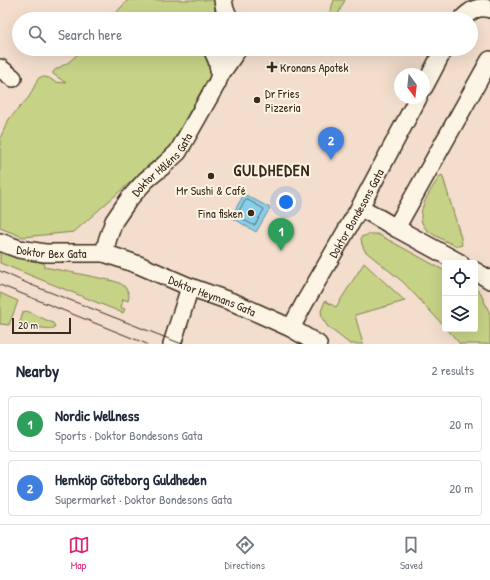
<!DOCTYPE html>
<meta charset="utf-8">
<style>
:root{--surface:#fff;--page:#f2f2f3;--text:#1f2937;--muted:#747a83;--line:#e0e1e3;--accent:#db2777}
body{margin:0;font-family:"Patrick Hand",sans-serif;background:var(--page);color:var(--text)}
.controls{position:absolute;right:12px;bottom:12px;display:grid;overflow:hidden;border-radius:4px;box-shadow:0 4px 16px #0002}
.controls button{width:36px;height:36px;display:grid;place-items:center;padding:0;border:0;border-bottom:1px solid var(--line);background:var(--surface);color:var(--text);font:20px sans-serif}
.compass{position:absolute;left:394px;top:68px;width:36px;height:36px;border-radius:50%;background:var(--surface);box-shadow:0 4px 16px #0002;rotate:165deg}
.scale{position:absolute;left:12px;bottom:10px;width:59px;box-sizing:border-box;padding-left:4px;border:2px solid #3b2a1e;border-top:0;font-size:11px;line-height:14px;white-space:nowrap;color:#3b2a1e;-webkit-text-stroke:3px #fcf5e5;paint-order:stroke}
.you{position:absolute;left:286px;top:202px;width:14px;height:14px;margin:-10px;border:3px solid #fff;border-radius:50%;background:#1a73e8;box-shadow:0 0 0 6px #1a73e833}
.badge{display:grid;place-items:center;width:26px;height:26px;border-radius:50%;background:var(--accent);color:#fff;font-size:13px;font-weight:700}
.pin{position:absolute;translate:-50% -33px;filter:drop-shadow(0 1px 2px #0008)}
.pin::after{content:'';position:absolute;top:21px;width:14px;height:12px;background:inherit;clip-path:polygon(0 0,100% 0,50% 100%)}
.list{margin:0;padding:0;list-style:none}
h2{display:flex;justify-content:space-between;align-items:center;height:52px;margin:0;padding:0 16px;font-size:17px}
h2 small{font-size:13px;font-weight:400;color:var(--muted)}
.list li{display:grid;grid-template-columns:26px 1fr auto;gap:12px;align-items:center;box-sizing:border-box;height:56px;margin:0 8px 8px;padding:0 8px;border:1px solid var(--line);border-radius:4px}
.list b{display:block;font-size:15px;white-space:nowrap}
.list p{margin:0;font-size:13px;white-space:nowrap;color:var(--muted)}
.list em{font-size:13px;font-style:normal;color:var(--muted)}
.icon{flex:none;width:22px;height:22px;fill:none;stroke:currentColor;stroke-width:2;stroke-linecap:round;stroke-linejoin:round}
.map{position:relative;flex:none;width:490px;height:344px;overflow:hidden}
.search{position:absolute;background:var(--surface);box-shadow:0 4px 16px #0002;left:12px;right:12px;top:12px;height:44px;display:flex;align-items:center;gap:10px;box-sizing:border-box;padding:0 14px;border-radius:22px;color:var(--muted);font-size:15px}
.sheet{height:180px;background:var(--surface)}
nav{display:flex;justify-content:space-around;align-items:center;box-sizing:border-box;height:56px;border-top:1px solid var(--line);background:var(--surface);font-size:11px;color:var(--muted)}
nav a{display:grid;justify-items:center;gap:2px}
nav .on{color:var(--accent)}
.map>svg:first-child{display:block}
</style>
<div class="map">
<svg width="490" height="344" viewBox="0 0 490 344">
<rect width="100%" height="100%" fill="#f3decd"/>
<filter id="ink" filterUnits="userSpaceOnUse"><feTurbulence type="fractalNoise" baseFrequency=".025" numOctaves="2"/><feDisplacementMap in="SourceGraphic" scale="8" xChannelSelector="R" yChannelSelector="G"/><feConvolveMatrix kernelMatrix="1 2 1 2 8 2 1 2 1" color-interpolation-filters="sRGB"/></filter>
<g filter="url(#ink)">
<g fill="#c6d286" stroke="#807e52">
<path d="M 128,0 L 215,0 C 215,9 216,12 209,19 L 110,19 Z"/>
<path d="M 334,0 L 345,0 L 339,12 L 337,19 L 328,19 Z"/>
<path d="M 83,49 L 205,49 L 212,72 L 211,76 L 207,80 L 171,146 L 74,232 L 23,237 L 0,228 L 0,138 L 9,119 L 29,97 L 38,79 L 40,77 L 45,77 L 49,78 L 55,82 L 66,83 L 53,74 L 53,72 L 55,70 L 69,62 Z"/>
<path d="M 442,175 L 443,177 L 461,238 L 462,245 L 459,246 L 456,246 C 448,242 432,235 426,229 C 412,214 431,191 439,177 Z"/>
<path d="M 370,234 L 377,234 L 385,238 L 445,271 L 445,327 L 403,282 L 365,251 L 362,245 L 361,237 Z"/>
<path d="M 0,251 L 18,256 L 44,263 L 44,267 C 61,270 78,274 95,277 C 103,279 113,280 119,283 C 126,286 131,293 128,301 L 123,299 L 121,308 L 125,309 L 123,313 L 0,263 Z"/>
<path d="M 364,263 L 405,301 L 355,315 L 363,344 L 350,344 L 328,327 L 322,318 L 321,311 L 325,301 L 336,307 Z"/>
<path d="M 475,289 L 480,292 L 490,314 L 490,344 L 460,344 L 447,329 L 475,329 Z"/>
<path d="M 0,293 L 18,301 L 9,325 L 0,324 Z"/>
<path d="M 27,311 L 53,323 L 55,326 L 53,329 L 19,326 L 23,312 Z"/>
</g>
<path fill="#89cfea" stroke="#6a8d98" d="M 244,194 L 270,208 L 256,232 L 231,217 Z"/>
<g fill="none" stroke-linecap="round" stroke-linejoin="round">
<path stroke="#5a6c70" stroke-width="1" d="M 246,200 L 248,200 L 264,209 L 263,211 L 255,225 L 253,225 L 237,216 L 237,214 Z"/>
<g stroke="#3b2a1e" stroke-width="20">
<g id="street">
<path d="M 223,0 L 225,10 L 230,19"/>
<path d="M 462,19 C 470,11 478,5 490,9"/>
<path d="M 212,49 L 217,60 L 220,75"/>
<path d="M 0,68 L 13,78"/>
<path d="M 424,87 L 444,49"/>
<path d="M 360,207 L 396,228 L 460,263"/>
<path d="M 396,228 L 490,60"/>
<path id="s1" d="M 0,242 L 19,249 L 45,253 L 104,253 L 139,265 L 190,287 L 235,303 L 291,328 L 318,344"/>
<path id="s2" d="M 104,253 L 108,238 L 114,221 L 129,199 L 146,180 L 163,166 L 178,152 L 217,83 L 220,75 L 238,49"/>
<path d="M 475,271 L 490,280"/>
<path id="s3" d="M 291,328 L 305,302 L 360,207 L 418,98"/>
<path d="M 172,344 L 190,287"/>
</g>
</g>
<use href="#street" stroke="#fcf5e5" stroke-width="17"/>
<g stroke="#3b2a1e" stroke-width="1">
<path d="M 0,271 L 29,284 L 182,344"/>
<path d="M 0,285 L 147,344"/>
</g>
</g>
</g>
<g fill="#3b2a1e" stroke="#fcf5e5" stroke-width="1.5">
<path d="M270 61h4v4h4v4h-4v4h-4v-4h-4v-4h4z"/>
<circle cx="257" cy="100" r="4"/>
<circle cx="211" cy="176" r="4"/>
<circle cx="251" cy="213" r="4"/>
</g>
<g text-anchor="middle" dominant-baseline="central" stroke-width="4" stroke-linejoin="round" paint-order="stroke">
<g font-size="12" fill="#3b2a1e" stroke="#fcf5e5" text-anchor="start">
<text x="280" y="67">Kronans Apotek</text>
<text x="265" y="93">Dr Fries<tspan x="265" dy="14">Pizzeria</tspan></text>
<text x="211" y="190" text-anchor="middle">Mr Sushi &amp; Café</text>
<text x="243" y="213" text-anchor="end">Fina fisken</text>
</g>
<g font-size="12" fill="#3b2a1e" stroke="#fcf5e5">
<text stroke="none"><textPath href="#s2" startOffset="108">Doktor Håléns Gata</textPath></text>
<text stroke="none"><textPath href="#s3" startOffset="132">Doktor Bondesons Gata</textPath></text>
<text stroke="none"><textPath href="#s1" startOffset="53">Doktor Bex Gata</textPath></text>
<text stroke="none"><textPath href="#s1" startOffset="222">Doktor Heymans Gata</textPath></text>
</g>
<g font-size="16" font-weight="bold" letter-spacing="1" fill="#3b2a1e" stroke="#fcf5e5">
<text x="272" y="170">GULDHEDEN</text>
</g>
</g>
</svg>
<div class="controls">
<button><svg class="icon" aria-label="locate" viewBox="0 0 24 24"><circle cx="12" cy="12" r="6"/><path d="M12 2v4M12 18v4M2 12h4M18 12h4"/></svg></button>
<button><svg class="icon" aria-label="layers" viewBox="0 0 24 24"><path d="M12 4l9 5-9 5-9-5zM3 14l9 5 9-5"/></svg></button>
</div>
<svg class="compass" viewBox="-18 -18 36 36"><path d="M0-13l5 13h-10z" fill="#e53935"/><path d="M0 13l5-13h-10z" fill="#747a83"/></svg>
<div class="scale">20 m</div>
<div class="you"></div>
<div class="pin badge" style="left:281px;top:251px;background:#2e9e5b">1</div>
<div class="pin badge" style="left:331px;top:160px;background:#3f7fe0">2</div>
<div class="search"><svg class="icon" aria-label="search" viewBox="0 0 24 24"><circle cx="10" cy="10" r="6"/><path d="M15 15l6 6"/></svg>Search here</div>
</div>
<section class="sheet">
<h2>Nearby<small>2 results</small></h2>
<ul class="list">
<li><span class="badge" style="background:#2e9e5b">1</span><div><b>Nordic Wellness</b><p>Sports · Doktor Bondesons Gata</p></div><em>20 m</em></li>
<li><span class="badge" style="background:#3f7fe0">2</span><div><b>Hemköp Göteborg Guldheden</b><p>Supermarket · Doktor Bondesons Gata</p></div><em>20 m</em></li>
</ul>
</section>
<nav>
<a class="on"><svg class="icon" aria-label="map" viewBox="0 0 24 24"><path d="M3 6l6-2 6 2 6-2v14l-6 2-6-2-6 2zM9 4v14M15 6v14"/></svg>Map</a>
<a><svg class="icon" aria-label="directions" viewBox="0 0 24 24"><path d="M12 3l9 9-9 9-9-9zM9 14v-3h6M13 9l2 2-2 2"/></svg>Directions</a>
<a><svg class="icon" aria-label="saved" viewBox="0 0 24 24"><path d="M7 4h10v16l-5-4-5 4z"/></svg>Saved</a>
</nav>
